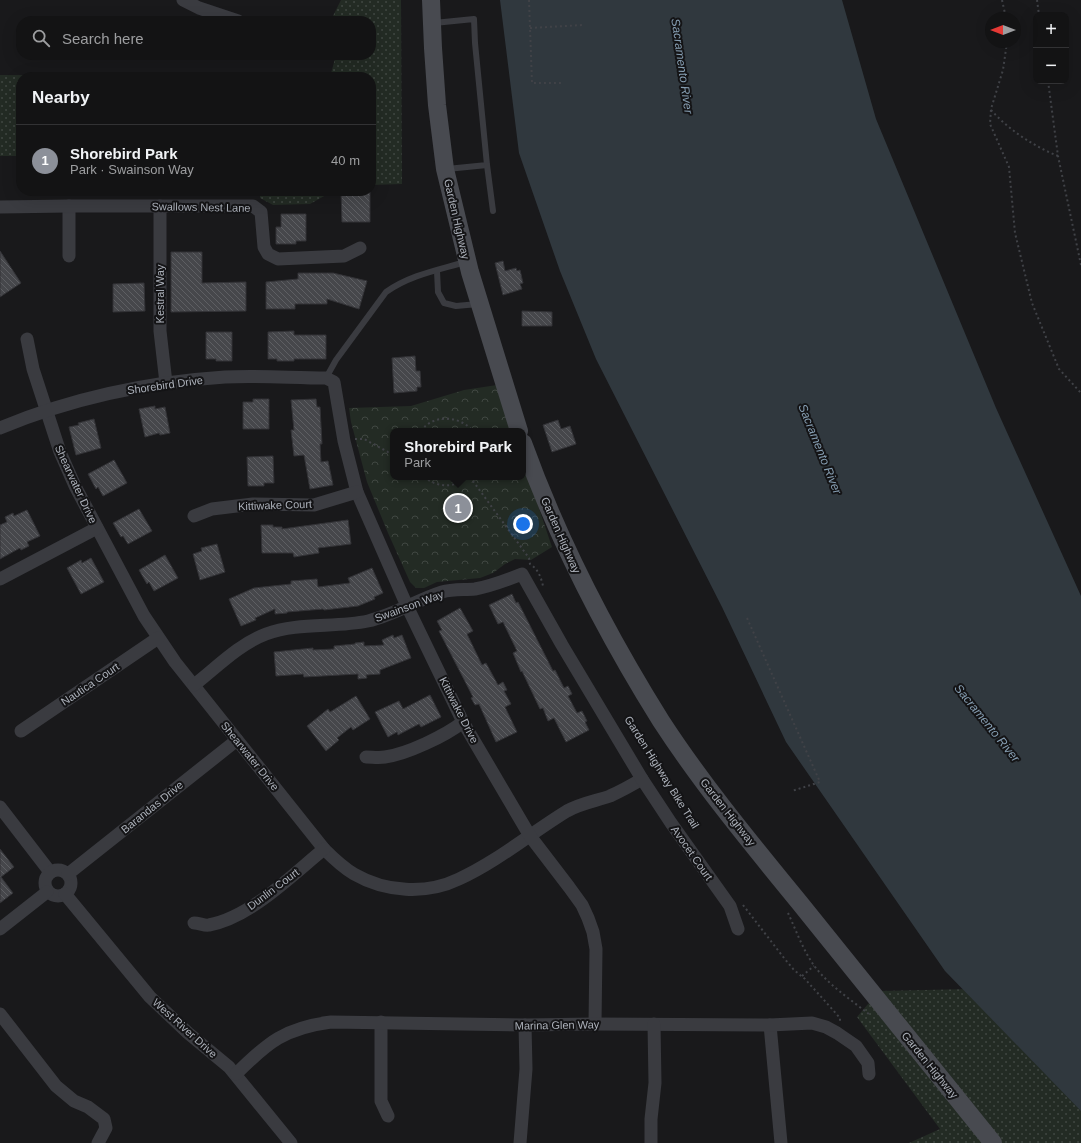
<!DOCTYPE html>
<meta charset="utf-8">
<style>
:root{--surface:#131314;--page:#202022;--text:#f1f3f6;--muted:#9d9ea0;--line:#323234;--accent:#8c9099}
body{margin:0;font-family:Helvetica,sans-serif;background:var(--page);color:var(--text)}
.controls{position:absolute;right:12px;top:12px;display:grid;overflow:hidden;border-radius:8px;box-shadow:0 4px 16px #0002}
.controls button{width:36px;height:36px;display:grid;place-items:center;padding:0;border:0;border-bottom:1px solid var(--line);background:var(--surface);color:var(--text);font:20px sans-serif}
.compass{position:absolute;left:985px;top:12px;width:36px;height:36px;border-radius:50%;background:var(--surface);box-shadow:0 4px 16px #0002;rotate:270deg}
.you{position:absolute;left:523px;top:524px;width:14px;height:14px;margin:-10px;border:3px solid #fff;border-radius:50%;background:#1a73e8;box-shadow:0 0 0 6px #1a73e833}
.badge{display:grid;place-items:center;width:26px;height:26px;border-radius:50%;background:var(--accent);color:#fff;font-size:13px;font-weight:700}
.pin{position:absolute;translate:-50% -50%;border:2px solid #fff;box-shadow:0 1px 4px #0006}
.popup{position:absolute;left:390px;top:428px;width:136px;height:52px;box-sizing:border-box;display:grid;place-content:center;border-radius:8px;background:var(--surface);filter:drop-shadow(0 1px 3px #0005);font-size:13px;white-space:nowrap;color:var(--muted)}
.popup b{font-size:15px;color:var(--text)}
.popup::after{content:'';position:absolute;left:50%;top:100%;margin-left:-8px;border:8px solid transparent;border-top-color:var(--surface)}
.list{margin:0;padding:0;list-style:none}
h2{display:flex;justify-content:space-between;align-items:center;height:52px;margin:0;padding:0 16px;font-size:17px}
h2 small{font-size:13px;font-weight:400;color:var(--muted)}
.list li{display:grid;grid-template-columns:26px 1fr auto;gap:12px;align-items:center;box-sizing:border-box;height:72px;padding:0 16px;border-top:1px solid var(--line)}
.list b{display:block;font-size:15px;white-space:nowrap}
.list p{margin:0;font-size:13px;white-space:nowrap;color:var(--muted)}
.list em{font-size:13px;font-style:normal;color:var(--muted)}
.icon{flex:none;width:22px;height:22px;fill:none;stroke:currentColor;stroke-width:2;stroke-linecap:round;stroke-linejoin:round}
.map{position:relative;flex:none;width:1081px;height:1143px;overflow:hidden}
.search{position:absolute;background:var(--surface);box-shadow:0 4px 16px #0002;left:16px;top:16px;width:360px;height:44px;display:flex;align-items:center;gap:10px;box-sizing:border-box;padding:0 14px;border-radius:16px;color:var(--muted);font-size:15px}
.panel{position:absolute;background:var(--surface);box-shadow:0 4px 16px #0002;left:16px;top:72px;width:360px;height:124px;border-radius:16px}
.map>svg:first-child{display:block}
</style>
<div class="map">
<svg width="1081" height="1143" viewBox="0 0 1081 1143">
<defs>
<pattern id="grass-dots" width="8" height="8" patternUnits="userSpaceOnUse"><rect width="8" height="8" fill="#232b24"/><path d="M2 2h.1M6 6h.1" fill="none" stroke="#404742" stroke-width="1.8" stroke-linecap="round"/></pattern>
<pattern id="park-crowns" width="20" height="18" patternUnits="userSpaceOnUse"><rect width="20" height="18" fill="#232b24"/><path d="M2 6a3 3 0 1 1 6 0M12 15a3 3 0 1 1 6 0" fill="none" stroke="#404742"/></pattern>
<pattern id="building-back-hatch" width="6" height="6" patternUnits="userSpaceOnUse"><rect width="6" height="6" fill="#46474b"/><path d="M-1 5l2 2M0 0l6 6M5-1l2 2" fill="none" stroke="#5e5f63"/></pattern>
</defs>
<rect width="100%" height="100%" fill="#19191b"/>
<g fill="url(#grass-dots)">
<path d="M 341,0 L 401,0 L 402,184 L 371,185 L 371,77 L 330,77 L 336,55 L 371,55 L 371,21 L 334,21 L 333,16 Z"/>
<path d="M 0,75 L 144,76 L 149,77 L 21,77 L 21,156 L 0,156 Z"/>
<path d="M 260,191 L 333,191 L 310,204 L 273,205 L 260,198 Z"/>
<path d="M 972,989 L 1081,1110 L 1081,1143 L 909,1143 L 940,1129 L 857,1017 L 879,991 Z"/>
</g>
<path fill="url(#park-crowns)" d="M 497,385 L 513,431 L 393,431 L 393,477 L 523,477 L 523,461 L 552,547 L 531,560 L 515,559 L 505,564 L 493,573 L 480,578 L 437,582 L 424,588 L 416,588 L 410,582 L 388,533 L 367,482 L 351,422 L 349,408 L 411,406 L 464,390 Z"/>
<path fill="#30383e" d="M 500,0 L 842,0 L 876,119 L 996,408 L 1081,596 L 1081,1111 L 945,971 L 786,742 L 722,607 L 596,359 L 560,271 L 519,153 Z"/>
<g fill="url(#building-back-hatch)" stroke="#333337">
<path d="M 341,191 L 370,191 L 370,222 L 342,222 Z"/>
<path d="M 281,214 L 306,214 L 306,241 L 296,241 L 296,244 L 276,244 L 276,227 L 281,227 Z"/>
<path d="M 0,251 L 21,283 L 0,297 Z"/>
<path d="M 171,252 L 202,252 L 202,283 L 246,282 L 246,311 L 171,312 Z"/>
<path d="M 503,261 L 505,271 L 516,268 L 517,271 L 520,270 L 523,283 L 520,284 L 522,289 L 503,295 L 495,263 Z"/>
<path d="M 298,273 L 333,273 L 367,281 L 359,309 L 327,299 L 327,304 L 295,304 L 295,309 L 266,309 L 266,282 L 298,279 Z"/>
<path d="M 144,283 L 145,311 L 113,312 L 113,284 Z"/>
<path d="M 522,311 L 552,312 L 552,326 L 522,326 Z"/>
<path d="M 294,331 L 294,335 L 326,335 L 326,359 L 294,359 L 294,361 L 277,361 L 277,359 L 268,359 L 268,332 Z"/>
<path d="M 206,332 L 232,332 L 232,361 L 216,361 L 216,359 L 206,359 Z"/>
<path d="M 415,356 L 416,371 L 420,371 L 421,387 L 417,387 L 417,391 L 394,393 L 392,358 Z"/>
<path d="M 253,399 L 269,399 L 269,429 L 243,429 L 243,402 L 253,402 Z"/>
<path d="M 316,399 L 317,407 L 320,407 L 322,444 L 320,444 L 321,462 L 328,461 L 333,485 L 310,489 L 304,455 L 294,456 L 291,430 L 294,430 L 291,400 Z"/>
<path d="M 155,406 L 155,409 L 165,407 L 170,433 L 160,435 L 159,433 L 145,437 L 139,409 Z"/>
<path d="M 94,419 L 101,448 L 76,455 L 69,427 L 79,425 L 78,423 Z"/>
<path d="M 558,420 L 561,429 L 570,426 L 576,444 L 552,452 L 543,425 Z"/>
<path d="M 273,456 L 274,483 L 264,483 L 264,486 L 248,486 L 247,457 Z"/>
<path d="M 114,460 L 127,483 L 103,496 L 98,487 L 96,489 L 88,474 Z"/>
<path d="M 139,509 L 152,531 L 128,544 L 123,536 L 121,537 L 113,523 Z"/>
<path d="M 27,510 L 40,536 L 27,542 L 29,546 L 21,550 L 20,548 L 0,559 L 0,525 L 7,522 L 5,517 L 13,513 L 14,516 Z"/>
<path d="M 348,520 L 351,544 L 318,548 L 319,553 L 294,557 L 293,553 L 262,553 L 261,525 L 273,525 L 273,527 L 282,527 L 282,529 Z"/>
<path d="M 217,544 L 225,572 L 200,580 L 193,554 L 202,551 L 201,548 Z"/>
<path d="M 165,555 L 178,578 L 154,591 L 149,582 L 147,584 L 139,570 Z"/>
<path d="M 91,558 L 104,582 L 81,594 L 67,568 L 81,560 L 82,563 Z"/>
<path d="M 372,568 L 383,593 L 374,597 L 375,599 L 358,606 L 324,610 L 323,609 L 287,612 L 287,613 L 275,614 L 275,609 L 255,618 L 256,620 L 241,626 L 229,599 L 254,588 L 291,584 L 291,581 L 317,579 L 318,587 L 350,583 L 348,578 Z"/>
<path d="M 512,594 L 516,603 L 518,602 L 553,671 L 555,670 L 564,688 L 568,686 L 572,694 L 568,696 L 577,713 L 582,711 L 587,721 L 585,722 L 589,730 L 566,742 L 554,718 L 548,721 L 543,708 L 540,709 L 522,671 L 521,672 L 513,653 L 517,651 L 503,622 L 498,624 L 489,605 Z"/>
<path d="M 460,608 L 473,631 L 467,634 L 482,665 L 486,663 L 498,685 L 503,682 L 507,690 L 504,691 L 511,704 L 505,707 L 517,732 L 496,742 L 479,704 L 475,705 L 471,698 L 473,697 L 439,631 L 442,630 L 437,621 Z"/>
<path d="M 393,635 L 394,638 L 402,635 L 411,658 L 380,670 L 380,674 L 366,675 L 367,678 L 358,679 L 358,674 L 304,677 L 303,674 L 276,676 L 274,652 L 313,648 L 313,650 L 334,649 L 334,646 L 355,644 L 355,643 L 364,642 L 364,646 L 384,645 L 382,640 Z"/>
<path d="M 430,695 L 441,717 L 421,727 L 419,724 L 398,735 L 397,732 L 388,737 L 375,712 L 399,701 L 403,709 Z"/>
<path d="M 356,696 L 370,719 L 353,730 L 351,727 L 337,738 L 339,740 L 326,751 L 307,726 L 328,709 L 330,712 Z"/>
<path d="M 0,849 L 14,867 L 1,877 L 13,893 L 0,903 Z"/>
</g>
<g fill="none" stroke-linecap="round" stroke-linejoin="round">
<g stroke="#404247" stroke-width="2" stroke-dasharray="2 3" stroke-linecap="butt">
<path d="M 529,0 L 532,83 L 562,83"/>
<path d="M 1002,0 L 1006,18"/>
<path d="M 1037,0 L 1039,15"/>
<path d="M 530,28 L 583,25"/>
<path d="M 1007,42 L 1003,70 L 991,109 L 990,124 L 1009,167 L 1015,233 L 1032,303 L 1059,369 L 1081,393"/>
<path d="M 1048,81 L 1058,156 L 1081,265"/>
<path d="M 991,110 C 1009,130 1033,146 1058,156"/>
<path d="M 421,431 C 433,414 459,415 473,431"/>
<path d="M 355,439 L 364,439 L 388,452 L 393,452"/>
<path d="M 424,477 C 438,488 455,488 469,477"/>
<path d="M 470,477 L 529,558 L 530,564 C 538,569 541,577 543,586"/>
<path d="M 747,618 L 820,782 L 792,791"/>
<path d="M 743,905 L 784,958 L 794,970 L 805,979 L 833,1010 L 840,1018 L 840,1022"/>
<path d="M 788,913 C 795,928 802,947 811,961 C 824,982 850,999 870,1015"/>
<path d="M 802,976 L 814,966"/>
</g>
<g stroke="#3a3b40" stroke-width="6">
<path d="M 434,23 L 474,19 L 475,43 L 487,165 L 447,169"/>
<path d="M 487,165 L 493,211"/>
<path d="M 437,271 L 438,292 L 444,303 L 456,306 L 478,304"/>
<path d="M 326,378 L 336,360 L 386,292 C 410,275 438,270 465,262"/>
</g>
<g stroke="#3a3b40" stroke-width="13">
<path d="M 183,0 L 199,8 L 238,21"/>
<path d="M 69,206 L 69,256"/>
<path d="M 160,206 L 160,331 L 166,383"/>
<path d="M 0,207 L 69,206 L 253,206 L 261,212 L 264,247 L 268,254 L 278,259 L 344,256 L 360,248"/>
<path d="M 27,339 L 33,369 L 60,452 L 75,486 L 144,616 L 175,662 L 324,849 C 333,858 342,867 354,874 C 385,892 426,895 459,879 C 498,861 531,833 567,811 C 581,803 596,801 610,796 C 621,791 632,785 642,779"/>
<path d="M 0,428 C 72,398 148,382 225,377 C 259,375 293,378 326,378 L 334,382 L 344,441 L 357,492 L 407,606 L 463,722 L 530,836 L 569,887 L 582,905 L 588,918 L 593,932 L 596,949 L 595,1024"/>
<path d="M 194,516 L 212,509 L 253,504 L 314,505 L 357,492"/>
<path d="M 0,579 L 97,528"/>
<path d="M 194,685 C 216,668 239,644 266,634 C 298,622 335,628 368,621 C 394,615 417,600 442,592 C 452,589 464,590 475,589 C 491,586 507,580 522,574 L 562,645 L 642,779 L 671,823 L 730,906 L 738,929"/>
<path d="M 21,731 L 158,638"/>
<path d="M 366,757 C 372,757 379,758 385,757 C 407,754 445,736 463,722"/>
<path d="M 0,807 L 50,872"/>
<circle cx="58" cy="883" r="13"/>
<path d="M 68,874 L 237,740"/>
<path d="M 65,894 L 150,997 L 188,1033 L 229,1067 L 291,1143"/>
<path d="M 194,923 C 199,923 205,926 209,925 C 251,917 292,875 324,849"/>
<path d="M 0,929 L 47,892"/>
<path d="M 0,1014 L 56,1086 L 74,1101 L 88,1107 L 104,1119 L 106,1128 L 98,1143"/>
<path d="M 381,1022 L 381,1101 L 388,1116"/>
<path d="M 770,1025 L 781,1143"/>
<path d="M 236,1074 C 268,1042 285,1028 331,1022 L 525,1025 L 595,1024 L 770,1025 L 812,1023 L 826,1027 L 837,1033 L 856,1046 L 868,1063 L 869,1074"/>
<path d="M 520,1143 L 526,1069 L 525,1025"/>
<path d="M 651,1143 L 651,1119 L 655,1083 L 654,1024"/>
</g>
<g stroke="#484a50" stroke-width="18">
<path d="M 431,0 L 433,48 L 437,105 L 445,169 L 470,272 L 519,431"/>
<path d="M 523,443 C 558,540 606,633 661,721 C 704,787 754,847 803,907 C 866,986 930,1064 993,1143"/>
</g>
</g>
<g text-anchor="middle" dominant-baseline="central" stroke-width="4" stroke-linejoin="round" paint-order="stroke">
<g font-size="11" fill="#acb1ba" stroke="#141416">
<text transform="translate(201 207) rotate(1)">Swallows Nest Lane</text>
<text transform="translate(457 219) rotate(77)">Garden Highway</text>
<text transform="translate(160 294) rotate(-90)">Kestral Way</text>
<text transform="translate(165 385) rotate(-8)">Shorebird Drive</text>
<text transform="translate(76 484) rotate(65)">Shearwater Drive</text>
<text transform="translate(275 505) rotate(-2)">Kittiwake Court</text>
<text transform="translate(561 535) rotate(66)">Garden Highway</text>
<text transform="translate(409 606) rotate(-20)">Swainson Way</text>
<text transform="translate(90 684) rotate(-34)">Nautica Court</text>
<text transform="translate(459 710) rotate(63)">Kittiwake Drive</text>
<text transform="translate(250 756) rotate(51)">Shearwater Drive</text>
<text transform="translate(662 772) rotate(58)">Garden Highway Bike Trail</text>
<text transform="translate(152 807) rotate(-39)">Barandas Drive</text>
<text transform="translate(728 812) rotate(52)">Garden Highway</text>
<text transform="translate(692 853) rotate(55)">Avocet Court</text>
<text transform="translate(273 889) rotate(-37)">Dunlin Court</text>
<text transform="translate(557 1025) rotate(-1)">Marina Glen Way</text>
<text transform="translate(185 1028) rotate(42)">West River Drive</text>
<text transform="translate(930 1065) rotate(51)">Garden Highway</text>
</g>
<g font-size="12" font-style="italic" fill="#869eb2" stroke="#141416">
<text transform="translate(682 66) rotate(82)">Sacramento River</text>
<text transform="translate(820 449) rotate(68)">Sacramento River</text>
<text transform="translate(987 723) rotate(51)">Sacramento River</text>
</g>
</g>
</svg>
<div class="controls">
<button>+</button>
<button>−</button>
</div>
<svg class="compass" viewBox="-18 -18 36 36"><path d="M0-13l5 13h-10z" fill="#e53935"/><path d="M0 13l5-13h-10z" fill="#9d9ea0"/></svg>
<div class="you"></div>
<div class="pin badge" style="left:458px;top:508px">1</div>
<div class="popup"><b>Shorebird Park</b>Park</div>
<div class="search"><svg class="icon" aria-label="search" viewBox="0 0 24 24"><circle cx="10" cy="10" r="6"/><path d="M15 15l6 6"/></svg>Search here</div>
<section class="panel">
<h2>Nearby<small></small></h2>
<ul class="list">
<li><span class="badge">1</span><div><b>Shorebird Park</b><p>Park · Swainson Way</p></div><em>40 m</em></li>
</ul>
</section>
</div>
